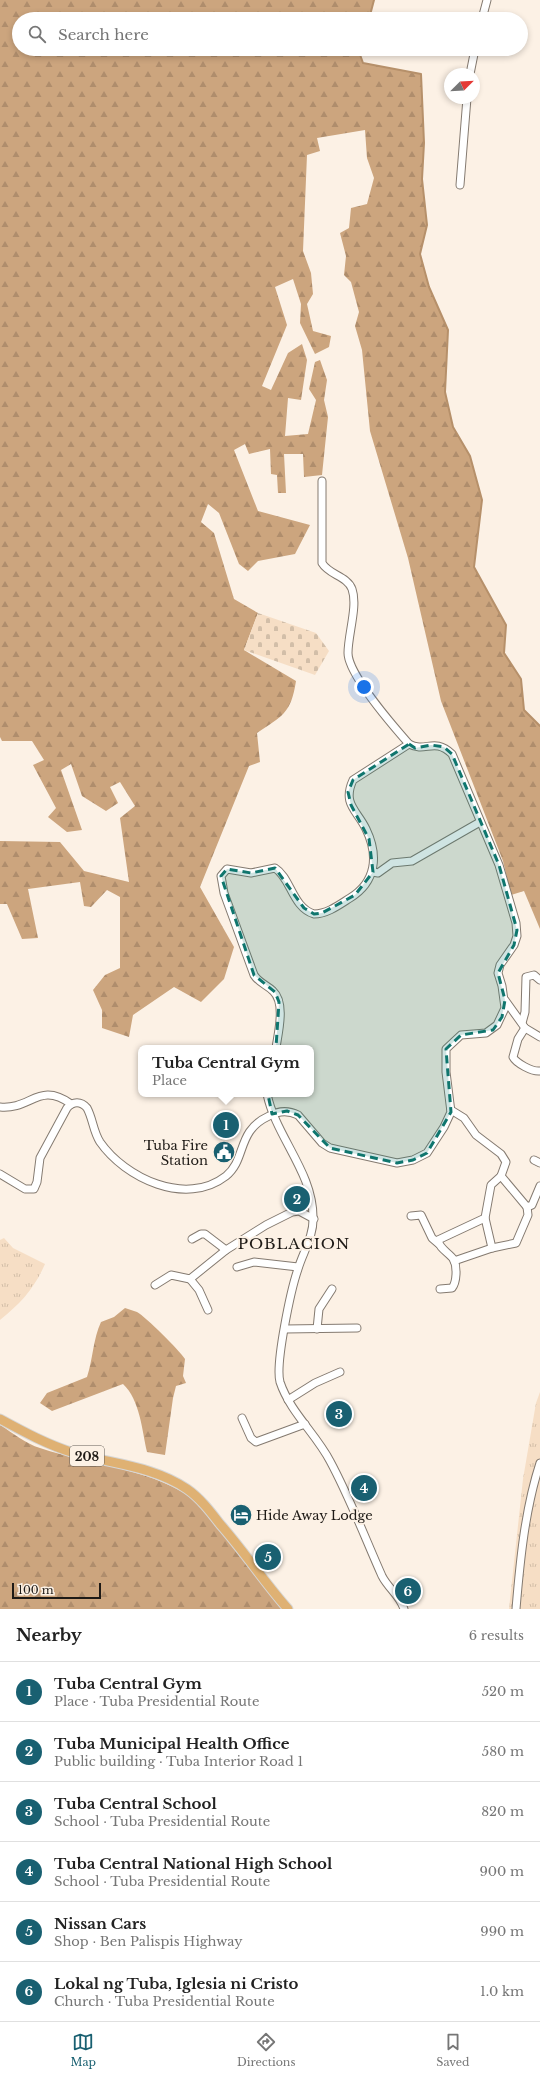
<!DOCTYPE html>
<meta charset="utf-8">
<style>
:root{--surface:#fff;--page:#f2f2f2;--text:#222;--muted:#767676;--line:#e0e0e0;--accent:#196071}
body{margin:0;font-family:"Libre Baskerville",serif;background:var(--page);color:var(--text)}
.compass{position:absolute;left:444px;top:68px;width:36px;height:36px;border-radius:50%;background:var(--surface);box-shadow:0 2px 6px #0003;rotate:66deg}
.scale{position:absolute;left:12px;bottom:10px;width:89px;box-sizing:border-box;padding-left:4px;border:2px solid #1e1a16;border-top:0;font-size:11px;line-height:14px;white-space:nowrap;color:#1e1a16;-webkit-text-stroke:3px #fcf1e5;paint-order:stroke}
.you{position:absolute;left:364px;top:687px;width:14px;height:14px;margin:-10px;border:3px solid #fff;border-radius:50%;background:#1a73e8;box-shadow:0 0 0 6px #1a73e833}
.badge{display:grid;place-items:center;width:26px;height:26px;border-radius:50%;background:var(--accent);color:#fff;font-size:13px;font-weight:700}
.pin{position:absolute;translate:-50% -50%;border:2px solid #fff;box-shadow:0 1px 4px #0006}
.popup{position:absolute;left:138px;top:1045px;width:176px;height:52px;box-sizing:border-box;display:grid;place-content:center;border-radius:8px;background:var(--surface);filter:drop-shadow(0 1px 3px #0005);font-size:13px;white-space:nowrap;color:var(--muted)}
.popup b{font-size:15px;color:var(--text)}
.popup::after{content:'';position:absolute;left:50%;top:100%;margin-left:-8px;border:8px solid transparent;border-top-color:var(--surface)}
.list{margin:0;padding:0;list-style:none}
h2{display:flex;justify-content:space-between;align-items:center;height:52px;margin:0;padding:0 16px;font-size:17px}
h2 small{font-size:13px;font-weight:400;color:var(--muted)}
.list li{display:grid;grid-template-columns:26px 1fr auto;gap:12px;align-items:center;box-sizing:border-box;height:60px;padding:0 16px;border-top:1px solid var(--line)}
.list b{display:block;font-size:15px;white-space:nowrap}
.list p{margin:0;font-size:13px;white-space:nowrap;color:var(--muted)}
.list em{font-size:13px;font-style:normal;color:var(--muted)}
.icon{flex:none;width:22px;height:22px;fill:none;stroke:currentColor;stroke-width:2;stroke-linecap:round;stroke-linejoin:round}
.map{position:relative;flex:none;width:540px;height:1609px;overflow:hidden}
.search{position:absolute;background:var(--surface);box-shadow:0 2px 6px #0003;left:12px;right:12px;top:12px;height:44px;display:flex;align-items:center;gap:10px;box-sizing:border-box;padding:0 14px;border-radius:22px;color:var(--muted);font-size:15px}
.sheet{height:412px;background:var(--surface)}
nav{display:flex;justify-content:space-around;align-items:center;box-sizing:border-box;height:56px;border-top:1px solid var(--line);background:var(--surface);font-size:11px;color:var(--muted)}
nav a{display:grid;justify-items:center;gap:2px}
nav .on{color:var(--accent)}
.map>svg:first-child{display:block}
</style>
<div class="map">
<svg width="540" height="1609" viewBox="0 0 540 1609">
<defs>
<pattern id="grass-tufts" width="24" height="20" patternUnits="userSpaceOnUse"><rect width="24" height="20" fill="#f6dec5"/><path d="M3 7l-1-3M5 7V3M7 7l1-3M15 17l-1-3M17 17v-4M19 17l1-3" fill="none" stroke="#d2bea8"/></pattern>
<pattern id="forest-firs" width="22" height="20" patternUnits="userSpaceOnUse"><rect width="22" height="20" fill="#cca57e"/><path d="M5 1l3.5 6h-7zM16 11l3.5 6h-7z" fill="#af8d6c"/></pattern>
<pattern id="cemetery-stones" width="16" height="16" patternUnits="userSpaceOnUse"><rect width="16" height="16" fill="#f6dec5"/><path d="M2 7V4a2 2 0 0 1 4 0v3zM10 15v-3a2 2 0 0 1 4 0v3z" fill="#d2bea8"/></pattern>
</defs>
<rect width="100%" height="100%" fill="#fcf1e5"/>
<g fill="url(#grass-tufts)">
<path d="M 4,1238 L 13,1248 L 45,1264 C 34,1289 21,1303 0,1320 L 0,1240 Z"/>
<path d="M 540,1392 L 540,1609 L 509,1609 L 523,1479 L 536,1403 Z"/>
</g>
<g fill="url(#forest-firs)">
<path d="M 0,0 L 374,0 L 369,19 L 19,19 L 19,49 L 358,49 L 363,63 L 421,74 L 424,143 L 422,179 L 427,225 L 420,254 L 429,287 L 448,330 L 445,392 L 453,427 L 470,456 L 482,500 L 474,567 L 506,625 L 504,653 L 521,679 L 524,710 L 540,726 L 540,929 L 524,891 L 511,895 L 503,861 L 441,701 L 408,558 L 370,431 L 362,350 L 355,326 L 359,312 L 351,282 L 344,275 L 346,256 L 340,233 L 349,228 L 351,208 L 367,204 L 374,178 L 367,158 L 365,130 L 317,138 L 320,151 L 307,155 L 303,251 L 311,273 L 313,294 L 307,304 L 313,331 L 331,336 L 329,347 L 315,354 L 300,323 L 301,304 L 293,279 L 275,287 L 287,325 L 262,386 L 271,390 L 288,353 L 302,344 L 307,360 L 301,400 L 288,398 L 285,436 L 308,434 L 316,400 L 309,389 L 315,362 L 320,360 L 327,380 L 324,400 L 328,417 L 322,475 L 304,477 L 303,454 L 284,454 L 286,493 L 278,493 L 277,475 L 271,474 L 270,449 L 249,454 L 245,444 L 234,450 L 258,511 L 310,525 L 295,554 L 258,561 L 248,571 L 239,564 L 219,513 L 208,504 L 201,522 L 214,533 L 234,599 L 258,613 L 244,650 L 296,681 C 291,714 282,716 257,733 L 260,762 L 249,766 L 200,887 L 234,947 L 224,979 L 201,1002 L 174,987 L 133,1015 L 129,1037 L 102,1028 L 102,1010 L 93,990 L 105,975 L 120,968 L 120,897 L 107,890 L 91,907 L 84,906 L 80,882 L 28,889 L 38,938 L 22,939 L 7,904 L 0,904 L 0,841 L 60,842 L 84,871 L 129,882 L 120,818 L 135,806 L 120,782 L 110,787 L 118,803 L 106,811 L 82,796 L 71,764 L 61,770 L 82,830 L 67,832 L 48,817 L 56,808 L 33,765 L 44,760 L 32,741 L 2,741 L 0,737 Z"/>
<path d="M 125,1308 C 129,1309 133,1311 137,1312 C 146,1317 179,1350 185,1359 L 183,1376 L 186,1383 L 176,1386 L 173,1398 L 165,1455 L 147,1452 C 142,1430 140,1400 123,1384 L 52,1411 L 40,1403 L 47,1393 L 87,1377 C 93,1359 93,1339 101,1322 L 114,1317 Z"/>
<path d="M 0,1425 C 13,1433 26,1444 40,1448 C 93,1466 154,1468 199,1503 L 285,1609 L 0,1609 Z"/>
</g>
<path fill="url(#cemetery-stones)" d="M 258,613 L 316,633 L 329,651 L 315,675 L 244,650 Z"/>
<g fill="none" stroke-linecap="round" stroke-linejoin="round">
<g stroke="#b6906a" stroke-width="2">
<path d="M 369,19 L 374,0"/>
<path d="M 358,49 L 363,63 L 421,74 L 424,143 L 422,179 L 427,225 L 420,254 L 429,287 L 448,330 L 445,392 L 453,427 L 470,456 L 482,500 L 474,567 L 506,625 L 504,653 L 521,679 L 524,710 L 540,726"/>
</g>
<g stroke="#847a70" stroke-width="9">
<g id="minor">
<path d="M 482,19 L 487,0"/>
<path d="M 470,74 L 475,49"/>
<path d="M 460,185 L 467,98"/>
<path d="M 373,872 L 378,873 L 392,863 L 412,861 L 480,822"/>
<path d="M 505,1000 L 525,1028 L 540,1037"/>
<path d="M 522,1023 L 525,1012 L 526,977 L 534,975 L 540,980"/>
<path d="M 525,1028 L 518,1039 L 513,1057 C 516,1063 532,1072 540,1071"/>
<path d="M 276,1048 C 278,1033 286,1003 273,991 C 267,985 259,983 254,975 L 224,893 L 221,876 L 227,869 L 251,873 L 275,868 C 291,878 292,907 314,914 C 327,914 339,905 350,898 C 376,882 379,856 366,829 C 357,810 342,804 353,780 L 409,744"/>
<path d="M 267,1094 C 276,1137 313,1172 313,1217 C 314,1236 303,1252 298,1269 C 291,1289 275,1364 280,1382 C 290,1412 316,1434 330,1461 C 350,1498 365,1538 382,1576 C 388,1588 400,1596 404,1609"/>
<path d="M 0,1107 C 31,1110 39,1081 71,1104"/>
<path d="M 534,1160 L 540,1163"/>
<path d="M 0,1174 L 25,1189 L 34,1189 L 37,1182 L 40,1158 L 67,1108 C 73,1101 81,1101 87,1108 C 93,1119 93,1131 100,1142 C 125,1178 186,1207 226,1176 C 247,1159 236,1131 269,1116 C 278,1111 288,1110 298,1115 L 322,1143 L 330,1148 L 397,1163 L 413,1160 L 427,1153 L 444,1127 L 451,1112 L 446,1072 L 446,1049 L 461,1035 L 486,1033 L 497,1025 L 505,1008 L 502,986 L 498,973 L 500,965 L 514,945 L 517,936 L 516,923 L 499,865 L 452,754 C 434,737 426,753 409,744 C 394,727 348,674 348,653 C 348,634 358,606 352,589 C 347,576 329,575 322,563 L 322,481"/>
<path d="M 501,1176 L 527,1207 L 532,1205 L 540,1186"/>
<path d="M 411,1216 L 421,1215 L 432,1238 L 439,1244"/>
<path d="M 485,1218 L 492,1248"/>
<path d="M 192,1239 L 201,1234 L 205,1234 L 226,1250"/>
<path d="M 454,1261 L 492,1248 L 516,1243 L 528,1215 L 527,1207"/>
<path d="M 237,1267 L 254,1262 L 298,1267"/>
<path d="M 190,1279 L 199,1290 L 208,1310"/>
<path d="M 155,1285 L 171,1275 L 190,1279 L 226,1250 L 266,1225 L 292,1212 L 299,1211 L 314,1219"/>
<path d="M 440,1289 L 452,1288 C 457,1282 457,1267 454,1260 C 450,1253 439,1249 438,1240 L 485,1218 L 491,1185 L 501,1176 L 506,1162 L 501,1154 L 476,1135 L 464,1118 L 451,1110"/>
<path d="M 285,1329 L 357,1328"/>
<path d="M 317,1329 L 319,1309 L 332,1289"/>
<path d="M 288,1400 L 315,1383 L 340,1372"/>
<path d="M 242,1418 L 251,1438 L 256,1442 L 305,1424"/>
<path d="M 516,1609 C 520,1561 525,1509 540,1463"/>
</g>
</g>
<g stroke="#d6d6d5" stroke-width="11">
<path id="major" d="M 0,1419 C 24,1432 48,1445 74,1453 C 111,1464 154,1466 187,1489 C 200,1498 210,1511 220,1524 C 244,1551 264,1582 288,1609"/>
</g>
<use href="#minor" stroke="#fff" stroke-width="7"/>
<use href="#major" stroke="#dfb173" stroke-width="9"/>
</g>
<path fill="#0f766e" fill-opacity="0.2" stroke="#0f766e" stroke-width="3" stroke-dasharray="8 5" stroke-linejoin="round" d="M 409,744 L 415,748 L 431,745 L 444,747 L 452,754 L 499,865 L 517,930 L 514,945 L 498,973 L 505,1000 L 502,1017 L 493,1030 L 461,1035 L 446,1049 L 451,1112 L 427,1153 L 413,1160 L 397,1163 L 330,1148 L 298,1115 L 287,1111 L 272,1114 L 266,1085 L 276,1047 L 279,1002 L 275,992 L 254,975 L 221,876 L 227,869 L 251,873 L 275,868 L 304,908 L 314,914 L 322,913 L 355,895 L 373,872 L 369,839 L 351,805 L 348,792 L 353,780 Z"/>
<defs>
<g id="civic-disc" transform="scale(1.15)"><circle r="9.5" fill="#196071" stroke="#fcf1e5"/><path d="M-.6-6.5H3V-4.5H.6V-3L4-1V1h2V6H-6V1h2V-1L-.6-3ZM-1.2 2.5V6h2.4V2.5Z" fill="#fff"/></g>
<g id="hotel-disc" transform="scale(1.15)"><circle r="9.5" fill="#196071" stroke="#fcf1e5"/><path d="M-6-4.5h1.5V1H6V5H4.5V3h-9V5H-6ZM-4 0a1.8 1.8 0 1 1 3.6 0ZM.5 0V-2.5h3Q6-2.5 6 0Z" fill="#fff"/></g>
</defs>
<g fill-rule="evenodd">
<use href="#civic-disc" x="224" y="1152"/>
<use href="#hotel-disc" x="241" y="1515"/>
</g>
<g text-anchor="middle" dominant-baseline="central" stroke-width="4" stroke-linejoin="round" paint-order="stroke">
<rect fill="#fcf1e5" stroke="#615a54" stroke-width="1" x="70" y="1446" width="34" height="20" rx="3"/>
<g font-size="12" font-weight="bold" fill="#1e1a16">
<text x="87" y="1456">208</text>
</g>
<g font-size="13" fill="#1e1a16" stroke="#fcf1e5" text-anchor="end">
<text x="208" y="1145">Tuba Fire<tspan x="208" dy="15">Station</tspan></text>
<text x="256" y="1515" text-anchor="start">Hide Away Lodge</text>
</g>
<g font-size="15" letter-spacing="1" fill="#1e1a16" stroke="#fcf1e5">
<text x="294" y="1243">POBLACION</text>
</g>
</g>
</svg>
<svg class="compass" viewBox="-18 -18 36 36"><path d="M0-13l5 13h-10z" fill="#e53935"/><path d="M0 13l5-13h-10z" fill="#767676"/></svg>
<div class="scale">100 m</div>
<div class="you"></div>
<div class="pin badge" style="left:226px;top:1125px">1</div>
<div class="popup"><b>Tuba Central Gym</b>Place</div>
<div class="pin badge" style="left:297px;top:1199px">2</div>
<div class="pin badge" style="left:339px;top:1414px">3</div>
<div class="pin badge" style="left:364px;top:1488px">4</div>
<div class="pin badge" style="left:268px;top:1557px">5</div>
<div class="pin badge" style="left:408px;top:1591px">6</div>
<div class="search"><svg class="icon" aria-label="search" viewBox="0 0 24 24"><circle cx="10" cy="10" r="6"/><path d="M15 15l6 6"/></svg>Search here</div>
</div>
<section class="sheet">
<h2>Nearby<small>6 results</small></h2>
<ul class="list">
<li><span class="badge">1</span><div><b>Tuba Central Gym</b><p>Place · Tuba Presidential Route</p></div><em>520 m</em></li>
<li><span class="badge">2</span><div><b>Tuba Municipal Health Office</b><p>Public building · Tuba Interior Road 1</p></div><em>580 m</em></li>
<li><span class="badge">3</span><div><b>Tuba Central School</b><p>School · Tuba Presidential Route</p></div><em>820 m</em></li>
<li><span class="badge">4</span><div><b>Tuba Central National High School</b><p>School · Tuba Presidential Route</p></div><em>900 m</em></li>
<li><span class="badge">5</span><div><b>Nissan Cars</b><p>Shop · Ben Palispis Highway</p></div><em>990 m</em></li>
<li><span class="badge">6</span><div><b>Lokal ng Tuba, Iglesia ni Cristo</b><p>Church · Tuba Presidential Route</p></div><em>1.0 km</em></li>
</ul>
</section>
<nav>
<a class="on"><svg class="icon" aria-label="map" viewBox="0 0 24 24"><path d="M3 6l6-2 6 2 6-2v14l-6 2-6-2-6 2zM9 4v14M15 6v14"/></svg>Map</a>
<a><svg class="icon" aria-label="directions" viewBox="0 0 24 24"><path d="M12 3l9 9-9 9-9-9zM9 14v-3h6M13 9l2 2-2 2"/></svg>Directions</a>
<a><svg class="icon" aria-label="saved" viewBox="0 0 24 24"><path d="M7 4h10v16l-5-4-5 4z"/></svg>Saved</a>
</nav>
